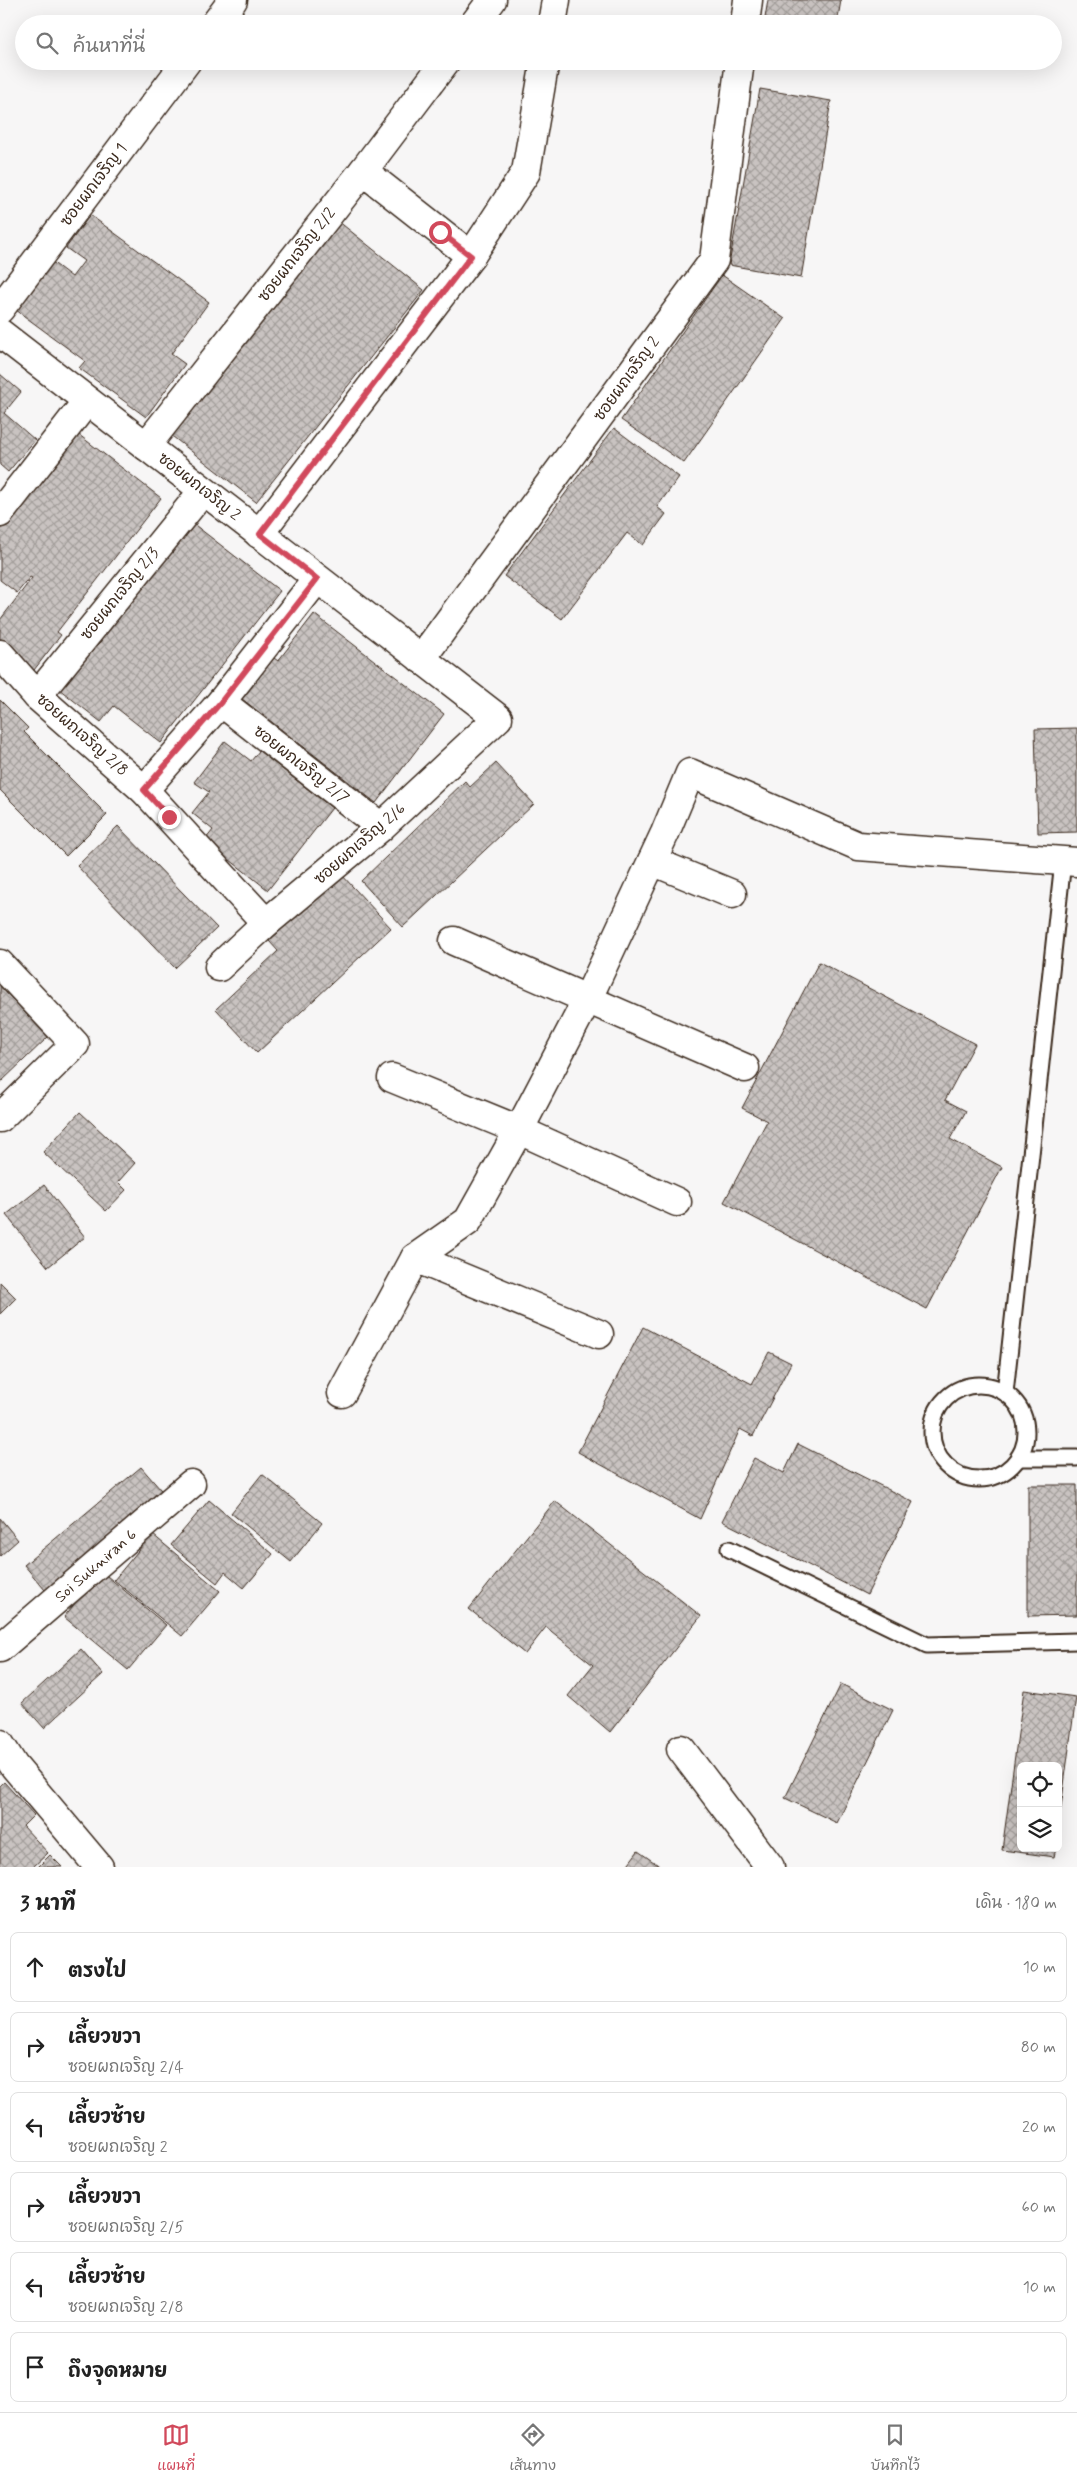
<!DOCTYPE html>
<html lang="th">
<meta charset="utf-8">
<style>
:root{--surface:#fff;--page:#f6f6f6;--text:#222;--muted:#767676;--line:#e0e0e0;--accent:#d1495b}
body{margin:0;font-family:Mynerve,"Playpen Sans Thai",sans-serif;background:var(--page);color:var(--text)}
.controls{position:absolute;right:15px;bottom:15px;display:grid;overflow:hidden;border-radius:8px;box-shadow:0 5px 20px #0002}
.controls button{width:45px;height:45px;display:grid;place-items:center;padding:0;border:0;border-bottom:1px solid var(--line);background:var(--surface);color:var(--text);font:25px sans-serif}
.stop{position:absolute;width:15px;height:15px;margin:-11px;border:4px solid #d1495b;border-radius:50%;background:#fff}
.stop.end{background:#d1495b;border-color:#fff;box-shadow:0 1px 5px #0008}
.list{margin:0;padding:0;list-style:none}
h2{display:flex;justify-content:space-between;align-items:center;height:65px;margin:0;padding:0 20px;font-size:21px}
h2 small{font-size:16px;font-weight:400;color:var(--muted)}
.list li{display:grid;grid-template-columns:32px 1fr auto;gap:15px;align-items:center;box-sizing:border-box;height:70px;margin:0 10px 10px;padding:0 10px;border:1px solid var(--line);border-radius:8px}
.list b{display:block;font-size:19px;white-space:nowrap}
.list p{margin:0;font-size:16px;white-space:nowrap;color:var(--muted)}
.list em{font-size:16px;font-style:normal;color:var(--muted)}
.icon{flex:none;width:28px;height:28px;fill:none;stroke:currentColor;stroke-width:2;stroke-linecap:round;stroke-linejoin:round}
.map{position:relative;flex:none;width:1077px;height:1867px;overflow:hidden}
.search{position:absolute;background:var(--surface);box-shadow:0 5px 20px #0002;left:15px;right:15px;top:15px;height:55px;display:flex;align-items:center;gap:12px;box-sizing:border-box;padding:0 18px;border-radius:28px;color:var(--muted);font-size:19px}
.sheet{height:545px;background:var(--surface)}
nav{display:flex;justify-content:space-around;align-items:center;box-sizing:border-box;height:70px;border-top:1px solid var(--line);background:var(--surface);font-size:14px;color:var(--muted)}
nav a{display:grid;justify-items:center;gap:2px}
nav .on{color:var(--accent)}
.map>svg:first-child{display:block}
</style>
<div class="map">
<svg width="1077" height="1867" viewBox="0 0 1077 1867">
<defs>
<pattern id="building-cross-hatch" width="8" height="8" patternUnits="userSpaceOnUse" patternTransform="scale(1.25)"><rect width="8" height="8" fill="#c9c3c1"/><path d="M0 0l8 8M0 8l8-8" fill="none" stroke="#a49f9c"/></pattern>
</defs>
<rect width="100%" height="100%" fill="#f7f6f6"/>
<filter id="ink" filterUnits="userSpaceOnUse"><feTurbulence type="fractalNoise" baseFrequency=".02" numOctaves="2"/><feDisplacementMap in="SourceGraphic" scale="10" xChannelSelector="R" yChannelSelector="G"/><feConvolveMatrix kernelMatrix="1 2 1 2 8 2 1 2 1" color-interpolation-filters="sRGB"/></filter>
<g filter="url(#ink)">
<g fill="url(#building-cross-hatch)" stroke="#3b2a1e">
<path d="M 768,0 L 841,0 L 837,24 L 764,24 Z"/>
<path d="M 808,61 L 830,61 L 829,65 Z"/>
<path d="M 760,89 L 831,101 L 801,278 L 729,265 Z"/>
<path d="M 90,215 L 209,302 L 171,354 L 185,364 L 146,417 L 79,368 L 85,361 L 16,310 L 51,261 L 72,277 L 84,261 L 66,248 Z"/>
<path d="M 338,221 L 424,290 L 256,502 L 168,433 Z"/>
<path d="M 722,275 L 785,319 L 684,463 L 621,420 Z"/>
<path d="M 0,374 L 21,392 L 4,413 L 35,440 L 8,472 L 0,465 Z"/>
<path d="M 614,428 L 679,477 L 657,507 L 666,514 L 643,545 L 627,533 L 562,619 L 504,576 Z"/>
<path d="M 74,431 L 161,498 L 57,632 L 61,635 L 34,670 L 0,643 L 0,620 L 32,578 L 30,577 L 17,593 L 0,580 L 0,526 Z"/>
<path d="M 191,522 L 280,591 L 161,743 L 114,706 L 101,722 L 59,689 Z"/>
<path d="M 314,614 L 444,714 L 376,803 L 242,699 L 274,658 L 278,661 Z"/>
<path d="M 0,700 L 28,728 L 24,732 L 107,815 L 66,856 L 0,790 Z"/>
<path d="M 1077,728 L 1077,832 L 1038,833 L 1035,729 Z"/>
<path d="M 225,741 L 251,761 L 259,751 L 332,808 L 268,890 L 230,860 L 227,863 L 202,844 L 213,830 L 192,813 L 209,792 L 194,782 Z"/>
<path d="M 496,763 L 534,804 L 403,927 L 361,881 L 465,781 L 470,787 Z"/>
<path d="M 118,826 L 217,928 L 175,968 L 77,866 Z"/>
<path d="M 341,874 L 391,928 L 257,1053 L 216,1009 L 278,951 L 269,941 Z"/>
<path d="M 819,962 L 975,1044 L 945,1100 L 966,1111 L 950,1139 L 1002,1167 L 927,1309 L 724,1202 L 767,1121 L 742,1108 Z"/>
<path d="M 0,986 L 48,1037 L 0,1083 Z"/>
<path d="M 80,1112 L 135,1163 L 118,1182 L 126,1190 L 106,1211 L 43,1152 Z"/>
<path d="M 44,1185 L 85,1237 L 48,1267 L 6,1215 Z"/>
<path d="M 0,1282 L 16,1298 L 0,1314 Z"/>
<path d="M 643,1327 L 752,1384 L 769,1352 L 791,1363 L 753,1436 L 740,1429 L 700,1519 L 578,1452 Z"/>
<path d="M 798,1444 L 913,1502 L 867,1595 L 722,1521 L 754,1458 L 784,1473 Z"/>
<path d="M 141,1467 L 167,1497 L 50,1596 L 24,1565 Z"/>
<path d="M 262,1474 L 322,1523 L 291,1562 L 231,1513 Z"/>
<path d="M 1028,1485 L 1077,1485 L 1077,1615 L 1028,1616 Z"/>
<path d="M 209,1500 L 273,1554 L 244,1588 L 225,1572 L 217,1583 L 171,1545 Z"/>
<path d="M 555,1501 L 701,1616 L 610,1732 L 568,1696 L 593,1665 L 546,1627 L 525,1654 L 469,1609 Z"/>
<path d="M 0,1518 L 18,1540 L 0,1556 Z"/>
<path d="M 152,1534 L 220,1591 L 182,1636 L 114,1580 Z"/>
<path d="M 101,1571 L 166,1625 L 128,1670 L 64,1617 Z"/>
<path d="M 81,1649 L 103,1674 L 44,1728 L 22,1703 Z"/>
<path d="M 841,1684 L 893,1710 L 837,1823 L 785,1798 Z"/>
<path d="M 1024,1690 L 1076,1697 L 1058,1829 L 1058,1766 L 1021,1766 L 1021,1848 L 1056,1848 L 1054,1857 L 1002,1850 Z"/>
<path d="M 4,1782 L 34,1815 L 23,1826 L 48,1853 L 33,1867 L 0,1867 L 0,1786 Z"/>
<path d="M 638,1851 L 661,1867 L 626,1867 Z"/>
<path d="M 50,1855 L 62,1867 L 38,1867 Z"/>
</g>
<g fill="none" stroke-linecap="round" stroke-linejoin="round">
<g stroke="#3b2a1e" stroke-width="19">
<g id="service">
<circle cx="979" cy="1432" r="47"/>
<path d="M 1005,1393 L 1063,861"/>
<path d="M 1018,1458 L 1077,1458"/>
<path d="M 729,1549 L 927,1645 L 1077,1641"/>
</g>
</g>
<g stroke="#3b2a1e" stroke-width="31">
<g id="minor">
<path d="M 215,24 L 233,0"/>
<path d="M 474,24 L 492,0"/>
<path d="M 552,24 L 556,0"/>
<path d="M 745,24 L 748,0"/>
<path d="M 363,171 L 471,256"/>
<path d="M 0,309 L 187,61"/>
<path d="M 0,333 L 498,718 L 381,827 L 266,923 L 219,967"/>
<path d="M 146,446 L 363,171 L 446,61"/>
<path d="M 0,513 L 87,401"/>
<path d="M 259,534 L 471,256 L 526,172 L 545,61"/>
<path d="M 0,654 L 37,696 L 144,790 L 266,923"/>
<path d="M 421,659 L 714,260 L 740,61"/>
<path d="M 37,696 L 203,491"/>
<path d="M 221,702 L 381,827"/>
<path d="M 144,790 L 221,702 L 317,579"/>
<path d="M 652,861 L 732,894"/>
<path d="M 454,941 L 745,1068"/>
<path d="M 0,964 L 75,1044 L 0,1118"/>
<path d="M 392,1078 L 519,1130 L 677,1202"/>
<path d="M 415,1258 L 599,1334"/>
<path d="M 342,1393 L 415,1258 L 468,1221 L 519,1130 L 588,998 L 665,833 L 690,773 L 858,846 L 1077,862"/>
<path d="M 0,1648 L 191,1484"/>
<path d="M 0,1744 L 14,1766 L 99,1867"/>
<path d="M 681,1749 L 770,1867"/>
</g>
</g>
<use href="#service" stroke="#fff" stroke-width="15"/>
<use href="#minor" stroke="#fff" stroke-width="28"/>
</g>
</g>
<g fill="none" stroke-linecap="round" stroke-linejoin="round" filter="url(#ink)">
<path stroke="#d1495b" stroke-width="6" d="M 169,817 L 144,790 L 221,702 L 317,579 L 260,534 L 471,256 L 440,232"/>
</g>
<g text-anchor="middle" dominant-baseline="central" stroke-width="4.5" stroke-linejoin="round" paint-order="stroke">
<g font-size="16" fill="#3b2a1e" stroke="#fff">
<text transform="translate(94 185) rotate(-53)">ซอยผถเจริญ 1</text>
<text transform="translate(297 255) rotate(-52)">ซอยผถเจริญ 2/2</text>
<text transform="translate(627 379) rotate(-54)">ซอยผถเจริญ 2</text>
<text transform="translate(199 487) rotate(38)">ซอยผถเจริญ 2</text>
<text transform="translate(120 594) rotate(-51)">ซอยผถเจริญ 2/3</text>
<text transform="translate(82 735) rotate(41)">ซอยผถเจริญ 2/8</text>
<text transform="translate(301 765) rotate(38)">ซอยผถเจริญ 2/7</text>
<text transform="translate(360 844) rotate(-41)">ซอยผถเจริญ 2/6</text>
<text transform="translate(96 1566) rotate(-41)">Soi Sukniran 6</text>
</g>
</g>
</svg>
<div class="controls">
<button><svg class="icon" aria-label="locate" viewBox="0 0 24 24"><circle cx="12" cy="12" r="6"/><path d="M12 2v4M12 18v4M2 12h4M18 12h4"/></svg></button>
<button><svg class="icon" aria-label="layers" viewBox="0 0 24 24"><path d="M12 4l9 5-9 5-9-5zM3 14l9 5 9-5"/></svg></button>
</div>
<div class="stop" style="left:440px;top:232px"></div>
<div class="stop end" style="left:169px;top:817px"></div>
<div class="search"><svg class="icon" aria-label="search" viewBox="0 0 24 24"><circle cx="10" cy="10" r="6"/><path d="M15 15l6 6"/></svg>ค้นหาที่นี่</div>
</div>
<section class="sheet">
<h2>3 นาที<small>เดิน · 180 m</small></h2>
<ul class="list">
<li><svg class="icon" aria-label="ahead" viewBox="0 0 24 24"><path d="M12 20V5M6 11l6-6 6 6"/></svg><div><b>ตรงไป</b></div><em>10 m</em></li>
<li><svg class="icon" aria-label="right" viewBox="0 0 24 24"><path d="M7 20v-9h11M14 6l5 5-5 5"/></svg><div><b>เลี้ยวขวา</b><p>ซอยผถเจริญ 2/4</p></div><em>80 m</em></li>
<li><svg class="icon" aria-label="left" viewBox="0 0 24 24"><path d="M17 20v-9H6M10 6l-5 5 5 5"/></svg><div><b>เลี้ยวซ้าย</b><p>ซอยผถเจริญ 2</p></div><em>20 m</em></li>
<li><svg class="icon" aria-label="right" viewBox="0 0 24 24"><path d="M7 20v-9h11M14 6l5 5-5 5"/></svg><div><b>เลี้ยวขวา</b><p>ซอยผถเจริญ 2/5</p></div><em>60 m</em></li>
<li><svg class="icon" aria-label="left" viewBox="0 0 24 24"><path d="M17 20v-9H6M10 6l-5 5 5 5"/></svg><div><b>เลี้ยวซ้าย</b><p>ซอยผถเจริญ 2/8</p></div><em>10 m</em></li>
<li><svg class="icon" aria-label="arrive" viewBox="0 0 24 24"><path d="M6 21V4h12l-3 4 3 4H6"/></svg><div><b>ถึงจุดหมาย</b></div></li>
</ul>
</section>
<nav>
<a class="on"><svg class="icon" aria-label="map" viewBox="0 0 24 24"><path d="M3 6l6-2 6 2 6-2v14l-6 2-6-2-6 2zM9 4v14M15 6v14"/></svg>แผนที่</a>
<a><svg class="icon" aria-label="directions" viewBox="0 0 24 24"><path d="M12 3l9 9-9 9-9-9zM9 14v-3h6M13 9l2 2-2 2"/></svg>เส้นทาง</a>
<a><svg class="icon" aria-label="saved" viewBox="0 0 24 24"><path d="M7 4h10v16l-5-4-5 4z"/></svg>บันทึกไว้</a>
</nav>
